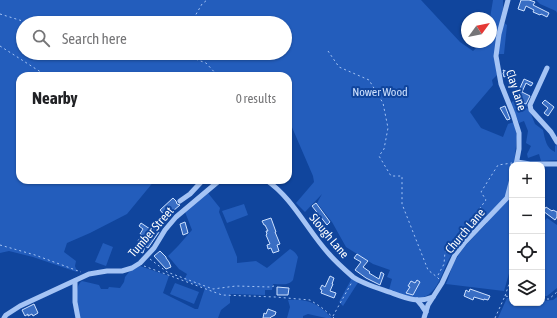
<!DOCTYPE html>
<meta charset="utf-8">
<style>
:root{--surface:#fff;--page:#f2f2f2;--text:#202124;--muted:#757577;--line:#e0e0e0}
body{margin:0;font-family:"Asap Condensed",sans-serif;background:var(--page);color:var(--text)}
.controls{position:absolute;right:12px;bottom:12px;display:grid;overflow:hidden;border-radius:8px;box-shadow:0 1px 3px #0004}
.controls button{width:36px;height:36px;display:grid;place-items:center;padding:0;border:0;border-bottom:1px solid var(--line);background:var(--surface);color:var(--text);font:20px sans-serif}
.compass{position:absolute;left:461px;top:12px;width:36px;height:36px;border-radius:50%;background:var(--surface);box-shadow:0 1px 3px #0004;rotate:57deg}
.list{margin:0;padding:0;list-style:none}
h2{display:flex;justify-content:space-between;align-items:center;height:52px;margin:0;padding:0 16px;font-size:17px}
h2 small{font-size:13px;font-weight:400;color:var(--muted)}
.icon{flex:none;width:22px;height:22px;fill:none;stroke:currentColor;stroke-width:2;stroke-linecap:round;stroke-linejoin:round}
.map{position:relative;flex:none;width:557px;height:318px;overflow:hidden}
.search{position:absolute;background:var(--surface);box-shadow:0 1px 3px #0004;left:16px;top:16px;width:276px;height:44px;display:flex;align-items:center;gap:10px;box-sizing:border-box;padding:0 14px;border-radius:22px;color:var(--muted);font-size:15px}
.panel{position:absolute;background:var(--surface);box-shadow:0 1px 3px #0004;left:16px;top:72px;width:276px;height:112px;border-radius:12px}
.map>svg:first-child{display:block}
</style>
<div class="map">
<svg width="557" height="318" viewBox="0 0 557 318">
<rect width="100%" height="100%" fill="#10459d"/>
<g fill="#235dbc" fill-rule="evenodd">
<path d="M 0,0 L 421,0 L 460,42 L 473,51 L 482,42 L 491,42 L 491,18 L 490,18 L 493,0 L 503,0 L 503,9 L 500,20 L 507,25 L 504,54 L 495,54 L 497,75 L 492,80 L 493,85 L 470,112 L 481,128 L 503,137 L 508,124 L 514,122 L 517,137 L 514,164 L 512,165 L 512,172 L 508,187 L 512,190 L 512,263 L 504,291 L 446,284 C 449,278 450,271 453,265 C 460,249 475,236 487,223 L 484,220 C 472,232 457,244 449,259 C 443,270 438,292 424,297 C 415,301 398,293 389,290 L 392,279 L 387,277 L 390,270 L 373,264 L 346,247 L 332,222 L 317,203 L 322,194 L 305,212 L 296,203 L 314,182 L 313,176 L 288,118 L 288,76 L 20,76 L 20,180 L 155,180 L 127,214 L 90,233 L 67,243 L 64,252 L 76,261 L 75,266 L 77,272 L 33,257 L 9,251 L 0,253 ZM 23,23 L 285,23 L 285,53 L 23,53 Z"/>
<path d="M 536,0 L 557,0 L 557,13 L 556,11 L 540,4 Z"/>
<path d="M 515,99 L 527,104 L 526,108 L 529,109 L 535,124 L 543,130 C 545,139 546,148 555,152 L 555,146 L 557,144 L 557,160 L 541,161 L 539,154 L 528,158 L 527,154 L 531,146 L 526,143 L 528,131 L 524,121 L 519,123 L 511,103 Z"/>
<path d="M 208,193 L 220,208 L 219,212 L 237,257 L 237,263 L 256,261 L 267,268 L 290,249 C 294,251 296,253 298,257 L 293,280 C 288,286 281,284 273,284 L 272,290 L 265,290 L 265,295 L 230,294 L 230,303 L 221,310 L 218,318 L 80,318 C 78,308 73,287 82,281 L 99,285 L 101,289 L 108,289 L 109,287 L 120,288 L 124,282 L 125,277 L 129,272 L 140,266 L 169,276 L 163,293 L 195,309 L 198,309 L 205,288 L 184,280 L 187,274 L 179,269 L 168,256 L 178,246 L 192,230 L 185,212 Z"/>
<path d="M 244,204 L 248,215 L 227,223 L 222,211 Z"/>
<path d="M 547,218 L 557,225 L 557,288 L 547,296 L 542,296 L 542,224 Z"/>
<path d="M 103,243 L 113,247 L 106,266 L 95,262 Z"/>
<path d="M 352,278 L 359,281 L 343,306 L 339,302 Z"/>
<path d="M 175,283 L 199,292 L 194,304 L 170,294 Z"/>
<path d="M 557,297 L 557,318 L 498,318 L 507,298 L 512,298 L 512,303 L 542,303 L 542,301 L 553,300 Z"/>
<path d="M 288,300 C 309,299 317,303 332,318 L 326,318 L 308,314 L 303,316 L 303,318 L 287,318 L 290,307 Z"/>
</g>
<g fill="#396ec4" stroke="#cee1fe">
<path d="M 521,0 L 529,0 L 535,2 L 533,5 L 549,13 L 547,17 L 541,14 L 540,15 L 533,12 L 534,10 L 526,6 L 524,11 L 518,9 Z"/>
<path d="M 503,70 L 510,73 L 514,78 L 509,81 L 506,76 L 504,77 L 503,73 L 504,72 Z"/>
<path d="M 524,79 L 533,83 L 531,86 L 526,83 L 522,92 L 530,96 L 526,104 L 515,99 Z"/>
<path d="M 545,100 L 554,107 L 548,116 L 544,113 L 548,108 L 542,103 Z"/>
<path d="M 505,106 L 510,119 L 507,120 L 500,108 Z"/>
<path d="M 173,198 L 176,201 L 177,204 L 180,205 L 166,217 L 160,210 Z"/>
<path d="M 316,203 L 330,222 L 327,225 L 312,206 Z"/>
<path d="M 546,207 L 552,211 L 553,210 L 557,212 L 557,217 L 555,220 L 543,211 Z"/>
<path d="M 271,218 L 276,232 L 275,232 L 280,244 L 277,245 L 279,251 L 273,253 L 271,248 L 268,249 L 267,245 L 270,244 L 266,235 L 267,234 L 266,231 L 268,231 L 265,225 L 264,225 L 262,221 Z"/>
<path d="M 185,222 L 188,233 L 183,235 L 180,224 Z"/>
<path d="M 141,223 L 153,231 L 155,227 L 159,232 L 148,248 L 145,246 L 143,253 L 137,251 L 140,243 L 138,241 L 142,235 L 140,234 L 143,229 L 139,226 Z"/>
<path d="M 160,251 L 166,257 L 166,258 L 169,262 L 171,267 L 166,269 L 154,256 Z"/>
<path d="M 357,254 L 368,261 L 363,267 L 370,272 L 369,273 L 379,279 L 381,272 L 384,274 L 380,285 L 366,278 L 355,270 L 361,262 L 354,258 Z"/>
<path d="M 330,276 L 334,278 L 332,284 L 333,284 L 330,291 L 336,293 L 334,298 L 321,293 L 322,290 L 320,289 L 322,285 L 325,287 Z"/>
<path d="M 417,280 L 420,282 L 413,295 L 406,293 L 410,287 L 408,286 L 411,281 L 415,283 Z"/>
<path d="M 277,287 L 289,288 L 288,295 L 277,295 Z"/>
<path d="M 470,289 L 490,296 L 488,300 L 484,299 L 484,300 L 474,297 L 473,300 L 464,296 L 466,290 L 469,292 Z"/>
<path d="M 34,304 L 38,313 L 33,316 L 32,314 L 28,316 L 28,314 L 25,316 L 22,310 Z"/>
<path d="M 268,309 L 276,312 L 275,315 L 271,317 L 270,318 L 263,318 L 264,313 L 266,314 Z"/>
</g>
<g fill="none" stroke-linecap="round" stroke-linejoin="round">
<g stroke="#a5c4f5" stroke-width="1" stroke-dasharray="2 3" stroke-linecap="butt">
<path d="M 0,14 L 29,23"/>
<path d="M 191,23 L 202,4 L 207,0"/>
<path d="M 0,46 L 47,76"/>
<path d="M 328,51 L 339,67 L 369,80 L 383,103 L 388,128 L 384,149 L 379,156 L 391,176 L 402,176 L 402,204 L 428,270 L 437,277"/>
<path d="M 177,53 L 190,57 L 206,63 L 218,76"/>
<path d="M 510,203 L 512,207"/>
<path d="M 0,245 L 35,255 L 81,272"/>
<path d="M 150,259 L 167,272 L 213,289 L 236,286 L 270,287 L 274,286"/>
<path d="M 144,266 L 222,295 L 275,297 L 310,300 L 321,307 L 334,318"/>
<path d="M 439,279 L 437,277 L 444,264 L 445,252 L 452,246 L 486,200 L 481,192 L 498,165 L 512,163"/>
<path d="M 505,296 L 512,275"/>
<path d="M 542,299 L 549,299 L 557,292"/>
<path d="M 333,316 L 338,307 L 352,282"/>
<path d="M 495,318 L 505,296 L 512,297"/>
</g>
<g stroke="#a5c4f5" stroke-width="5">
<path d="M 508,0 L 499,34 L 496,56 L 501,84 L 513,114 L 519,133 L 519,149 L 516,165"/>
<path d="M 547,68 L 530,105 L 531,110 L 551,132 L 557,142"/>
<path d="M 517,162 L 530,164 L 557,164"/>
<path d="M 266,180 C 293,198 307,230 329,254 C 336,262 345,270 353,277 C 363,284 381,289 392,293 C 408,299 418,303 433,297"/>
<path d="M 180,201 L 190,194 L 203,180"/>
<path d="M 75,281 L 75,302 L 78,318"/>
<path d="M 417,300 L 422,306 L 426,312"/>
<path d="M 4,318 L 6,315 L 20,306 L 89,274 L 107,271 L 122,271 L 132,268 L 140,263 L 154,248 L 165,230 L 176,217 L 220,180"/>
<path d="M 424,318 L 428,305 L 442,283 L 455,255 L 465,242 L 507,198 L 512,179"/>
</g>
</g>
<g text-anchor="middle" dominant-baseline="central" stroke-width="4" stroke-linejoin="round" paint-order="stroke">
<g font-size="12" fill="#fff" stroke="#10459d">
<text transform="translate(516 90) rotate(72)">Clay Lane</text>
<text transform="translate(465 231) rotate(-50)">Church Lane</text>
<text transform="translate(151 232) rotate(-49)">Tumber Street</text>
<text transform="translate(329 236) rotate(50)">Slough Lane</text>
</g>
<g font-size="12" fill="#cee1fe" stroke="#10459d">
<text x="380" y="92">Nower Wood</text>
</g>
</g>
</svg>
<div class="controls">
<button>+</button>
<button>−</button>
<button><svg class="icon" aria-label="locate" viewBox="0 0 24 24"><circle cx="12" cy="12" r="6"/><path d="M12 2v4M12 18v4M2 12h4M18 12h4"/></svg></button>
<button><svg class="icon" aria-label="layers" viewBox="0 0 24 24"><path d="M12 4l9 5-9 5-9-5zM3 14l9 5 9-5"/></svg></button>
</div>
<svg class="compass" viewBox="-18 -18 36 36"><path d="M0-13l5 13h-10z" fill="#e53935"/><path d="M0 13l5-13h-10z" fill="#757577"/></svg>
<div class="search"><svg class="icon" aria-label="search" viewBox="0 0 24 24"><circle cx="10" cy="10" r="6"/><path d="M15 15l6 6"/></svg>Search here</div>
<section class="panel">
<h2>Nearby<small>0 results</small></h2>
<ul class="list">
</ul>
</section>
</div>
